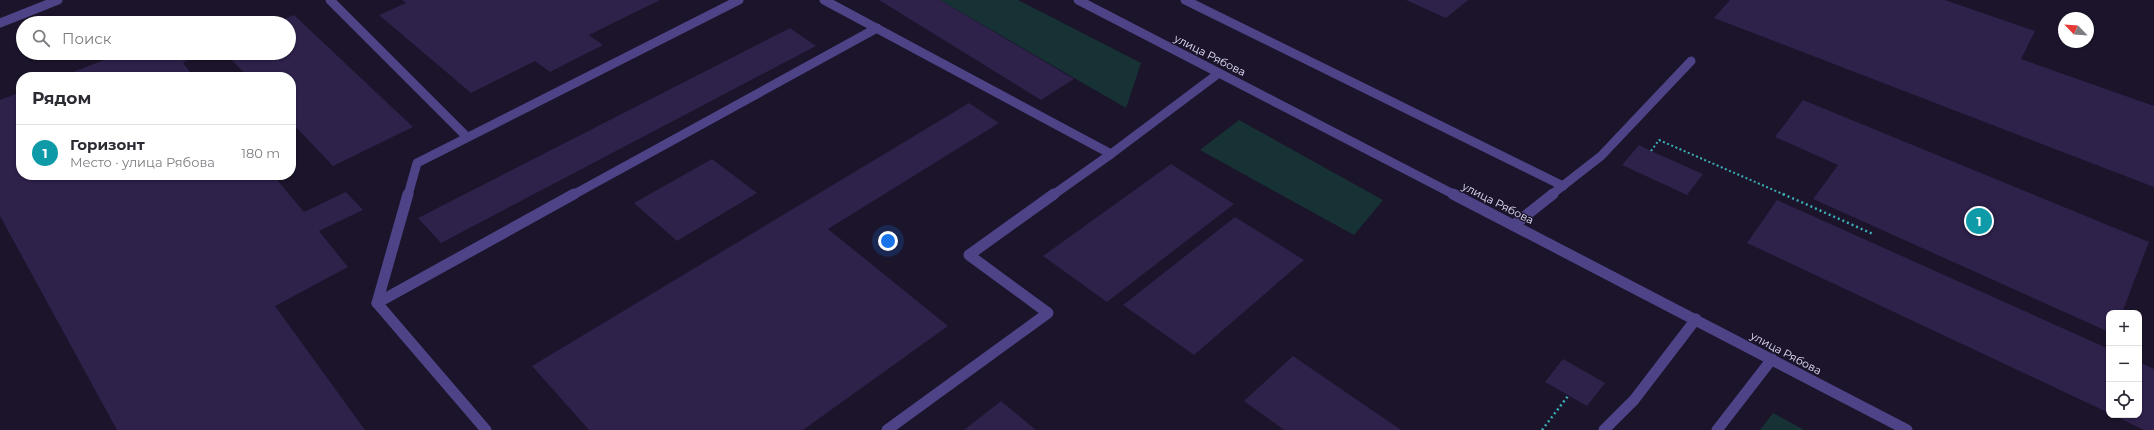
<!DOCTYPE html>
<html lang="ru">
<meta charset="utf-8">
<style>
:root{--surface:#fff;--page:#f7f7f7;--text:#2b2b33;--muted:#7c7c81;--line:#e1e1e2;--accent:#0f766e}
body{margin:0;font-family:Montserrat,sans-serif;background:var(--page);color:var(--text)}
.controls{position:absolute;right:12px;bottom:12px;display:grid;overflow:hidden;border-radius:8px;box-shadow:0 1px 3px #0004}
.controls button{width:36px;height:36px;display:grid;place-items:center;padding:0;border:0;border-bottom:1px solid var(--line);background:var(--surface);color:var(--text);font:20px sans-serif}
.compass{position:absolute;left:2058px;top:12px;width:36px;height:36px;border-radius:50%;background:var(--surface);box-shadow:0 1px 3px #0004;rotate:295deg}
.you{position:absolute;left:888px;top:241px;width:14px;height:14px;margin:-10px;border:3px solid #fff;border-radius:50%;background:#1a73e8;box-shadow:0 0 0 6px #1a73e833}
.badge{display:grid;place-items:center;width:26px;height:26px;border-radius:50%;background:var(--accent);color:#fff;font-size:13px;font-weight:700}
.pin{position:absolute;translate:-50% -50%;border:2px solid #fff;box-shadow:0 1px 4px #0006}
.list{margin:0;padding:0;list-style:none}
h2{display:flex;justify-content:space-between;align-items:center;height:52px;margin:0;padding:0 16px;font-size:17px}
h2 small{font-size:13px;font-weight:400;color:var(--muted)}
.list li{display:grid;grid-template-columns:26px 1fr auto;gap:12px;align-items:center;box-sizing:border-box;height:56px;padding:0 16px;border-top:1px solid var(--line)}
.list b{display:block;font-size:15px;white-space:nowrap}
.list p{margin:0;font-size:13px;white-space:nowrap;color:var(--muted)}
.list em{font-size:13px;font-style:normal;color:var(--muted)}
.icon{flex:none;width:22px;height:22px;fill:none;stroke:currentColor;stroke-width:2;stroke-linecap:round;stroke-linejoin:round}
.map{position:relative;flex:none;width:2154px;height:430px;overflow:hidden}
.search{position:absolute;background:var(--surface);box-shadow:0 1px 3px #0004;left:16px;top:16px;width:280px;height:44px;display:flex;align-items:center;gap:10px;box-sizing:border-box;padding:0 14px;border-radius:22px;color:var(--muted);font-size:15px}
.panel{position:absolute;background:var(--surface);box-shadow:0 1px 3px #0004;left:16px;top:72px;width:280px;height:108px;border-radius:16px}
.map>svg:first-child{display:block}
</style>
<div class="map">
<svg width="2154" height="430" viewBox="0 0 2154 430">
<rect width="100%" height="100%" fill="#1b142b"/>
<g fill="#173234">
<path d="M 940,0 L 1018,0 L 1141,63 L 1126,108 Z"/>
<path d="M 1239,120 L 1383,200 L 1354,235 L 1200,150 Z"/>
<path d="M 1773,413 L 1804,430 L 1760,430 Z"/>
</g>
<g fill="#2e214a">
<path d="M 402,0 L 660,0 L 589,35 L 603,45 L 550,72 L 535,61 L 471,93 L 379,15 L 406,3 Z"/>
<path d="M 879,0 L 940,0 L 1074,79 L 1041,100 Z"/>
<path d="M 1406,0 L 1468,0 L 1446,18 Z"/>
<path d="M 1730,0 L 1945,0 L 2035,31 L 2021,59 L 2154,106 L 2154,187 L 1714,18 Z"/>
<path d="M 294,15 L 413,127 L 333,166 L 291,122 L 291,77 L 248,77 L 225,53 L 289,53 L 289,23 L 275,23 Z"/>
<path d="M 790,28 L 816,46 L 441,243 L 418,218 Z"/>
<path d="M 122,53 L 198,53 L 183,63 L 194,77 L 60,77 Z"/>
<path d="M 21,92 L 21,175 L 273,175 L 304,212 L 346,192 L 363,210 L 319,231 L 348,267 L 275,306 L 365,430 L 117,430 L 0,216 L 0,100 Z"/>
<path d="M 1803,100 L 2149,242 L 2122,313 L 2109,313 L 2109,332 L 1813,199 L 1838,165 L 1775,137 Z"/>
<path d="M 969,103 L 999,123 L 828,229 L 948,326 L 803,430 L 589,430 L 532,366 Z"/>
<path d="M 1639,145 L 1651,151 L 1703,174 L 1687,195 L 1622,165 Z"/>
<path d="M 712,159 L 757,193 L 677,241 L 634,203 Z"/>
<path d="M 1171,164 L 1234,204 L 1107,302 L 1043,256 Z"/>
<path d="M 1777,200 L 2109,349 L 2109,413 L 1747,243 Z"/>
<path d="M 1235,217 L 1304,260 L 1194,355 L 1123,305 Z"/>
<path d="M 1293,356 L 1401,430 L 1284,430 L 1244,401 Z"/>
<path d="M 1563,359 L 1605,383 L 1587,406 L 1545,382 Z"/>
<path d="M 2139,362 L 2154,369 L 2154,430 L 2144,430 L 2113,415 L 2139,415 Z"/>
<path d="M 1001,401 L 1036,430 L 964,430 Z"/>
</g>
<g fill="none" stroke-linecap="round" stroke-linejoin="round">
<path stroke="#3caeb5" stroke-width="2" stroke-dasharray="2 2.5" stroke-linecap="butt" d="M 1651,151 L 1659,140 L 1785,195"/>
<g stroke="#3caeb5" stroke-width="2.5" stroke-dasharray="2 3" stroke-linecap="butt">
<path d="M 1783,194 L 1873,234"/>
<path d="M 1542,430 L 1568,396"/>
</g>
<g stroke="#4d4386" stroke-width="9">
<path d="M 330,0 L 467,137"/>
<path d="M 824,0 L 1111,154 L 1053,195"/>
<path d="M 1185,0 L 1563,186"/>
<path d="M 0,23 L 58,0"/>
<path d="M 1111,154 L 1219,73"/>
<path d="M 408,195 L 417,163 L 739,0"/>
<path d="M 573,195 L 877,28"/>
<path d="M 1551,195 L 1601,156 L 1691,61"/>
</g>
<g stroke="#4d4386" stroke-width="11">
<path d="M 408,194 L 377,303 L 486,430"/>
<path d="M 1514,225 L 1553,194"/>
<path d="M 377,303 L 574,194"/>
<path d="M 887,430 L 1048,313 L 969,255 L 1054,194"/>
<path d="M 1604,430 L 1634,400 L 1696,319"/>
<path d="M 1717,430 L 1772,359"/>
</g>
<path stroke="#4d4386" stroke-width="9" d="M 1078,0 L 1455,195"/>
<path stroke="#4d4386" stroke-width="11" d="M 1453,194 L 1907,430"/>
</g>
<g text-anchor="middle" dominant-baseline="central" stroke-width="3" stroke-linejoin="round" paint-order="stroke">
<g font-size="11" fill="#e7e0fc" stroke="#1b142b">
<text transform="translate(1210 55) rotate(27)">улица Рябова</text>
<text transform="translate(1498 203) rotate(27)">улица Рябова</text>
<text transform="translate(1786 353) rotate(28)">улица Рябова</text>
</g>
</g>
</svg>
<div class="controls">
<button>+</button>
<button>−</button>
<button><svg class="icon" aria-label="locate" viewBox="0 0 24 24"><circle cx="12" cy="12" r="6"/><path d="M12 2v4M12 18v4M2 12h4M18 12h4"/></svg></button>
</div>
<svg class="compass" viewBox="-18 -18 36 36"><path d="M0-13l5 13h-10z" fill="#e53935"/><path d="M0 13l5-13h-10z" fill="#7c7c81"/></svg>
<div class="you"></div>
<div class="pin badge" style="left:1979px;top:221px;background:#0f9aa8">1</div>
<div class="search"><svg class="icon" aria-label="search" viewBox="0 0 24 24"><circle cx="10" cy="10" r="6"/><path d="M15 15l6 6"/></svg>Поиск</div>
<section class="panel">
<h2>Рядом<small></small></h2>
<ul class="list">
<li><span class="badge" style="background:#0f9aa8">1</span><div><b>Горизонт</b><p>Место · улица Рябова</p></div><em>180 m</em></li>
</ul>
</section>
</div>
